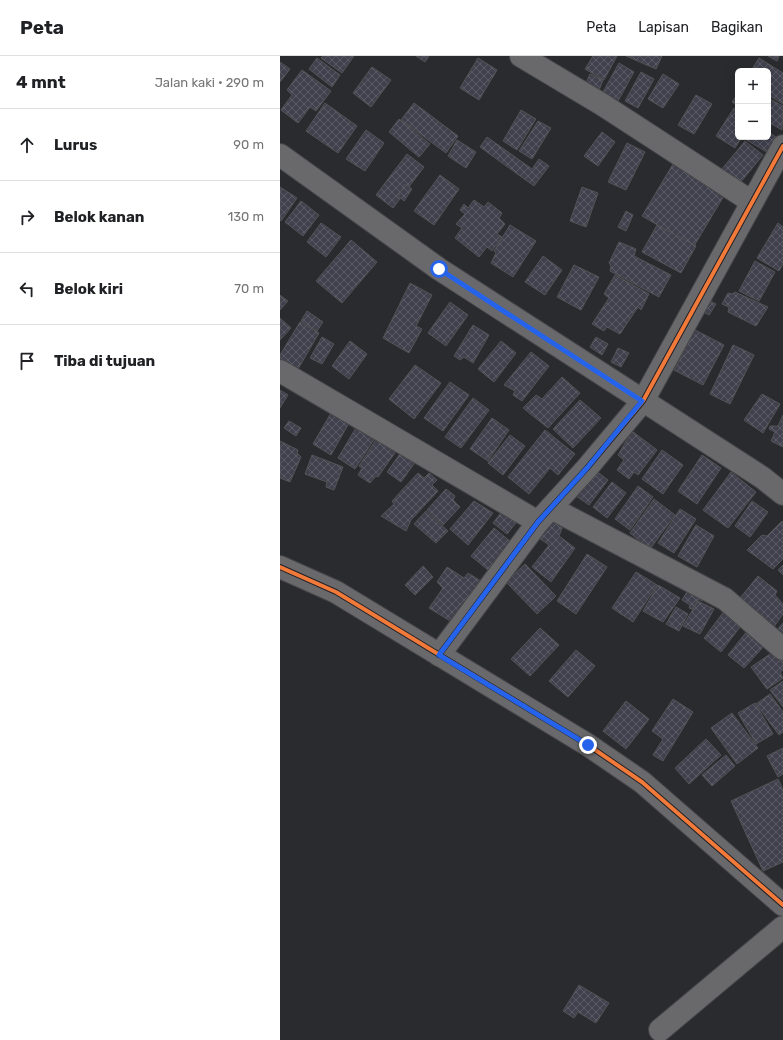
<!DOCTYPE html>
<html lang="id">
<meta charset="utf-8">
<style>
:root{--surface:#fff;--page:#f2f2f2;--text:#202124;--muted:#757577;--line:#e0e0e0}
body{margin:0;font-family:Rubik,sans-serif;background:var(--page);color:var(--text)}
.controls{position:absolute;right:12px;top:12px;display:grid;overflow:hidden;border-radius:6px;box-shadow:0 4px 16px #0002}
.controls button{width:36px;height:36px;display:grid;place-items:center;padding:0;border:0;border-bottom:1px solid var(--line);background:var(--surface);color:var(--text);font:20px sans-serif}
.stop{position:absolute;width:12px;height:12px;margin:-9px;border:3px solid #2563eb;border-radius:50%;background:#fff}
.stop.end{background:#2563eb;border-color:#fff;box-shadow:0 1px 4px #0008}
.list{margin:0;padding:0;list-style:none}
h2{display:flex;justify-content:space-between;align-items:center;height:52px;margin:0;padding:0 16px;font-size:17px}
h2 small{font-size:13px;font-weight:400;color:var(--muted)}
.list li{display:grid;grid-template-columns:26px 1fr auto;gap:12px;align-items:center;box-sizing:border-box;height:72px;padding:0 16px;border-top:1px solid var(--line)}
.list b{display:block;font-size:15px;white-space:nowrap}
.list em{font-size:13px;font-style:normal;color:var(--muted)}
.icon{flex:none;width:22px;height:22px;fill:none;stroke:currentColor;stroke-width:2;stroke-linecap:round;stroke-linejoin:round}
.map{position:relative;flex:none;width:503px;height:984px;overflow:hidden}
header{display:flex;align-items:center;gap:24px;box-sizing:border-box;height:56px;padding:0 20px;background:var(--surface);border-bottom:1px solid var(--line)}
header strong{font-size:19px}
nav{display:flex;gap:22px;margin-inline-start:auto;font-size:14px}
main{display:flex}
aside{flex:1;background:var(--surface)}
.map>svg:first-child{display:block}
</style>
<header>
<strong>Peta</strong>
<nav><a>Peta</a><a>Lapisan</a><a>Bagikan</a></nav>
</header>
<main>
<aside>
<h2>4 mnt<small>Jalan kaki · 290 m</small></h2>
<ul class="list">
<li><svg class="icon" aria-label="ahead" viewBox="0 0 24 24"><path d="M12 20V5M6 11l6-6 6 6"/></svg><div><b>Lurus</b></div><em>90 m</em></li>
<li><svg class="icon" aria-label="right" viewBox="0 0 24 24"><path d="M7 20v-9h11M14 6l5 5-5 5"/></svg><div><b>Belok kanan</b></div><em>130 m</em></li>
<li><svg class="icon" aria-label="left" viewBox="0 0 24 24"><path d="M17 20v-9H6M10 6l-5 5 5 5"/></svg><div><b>Belok kiri</b></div><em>70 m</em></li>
<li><svg class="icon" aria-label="arrive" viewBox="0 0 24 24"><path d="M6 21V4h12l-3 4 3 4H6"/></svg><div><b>Tiba di tujuan</b></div></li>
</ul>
</aside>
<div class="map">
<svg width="503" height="984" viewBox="0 0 503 984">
<defs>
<pattern id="building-cross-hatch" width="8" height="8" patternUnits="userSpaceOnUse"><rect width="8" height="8" fill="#41414e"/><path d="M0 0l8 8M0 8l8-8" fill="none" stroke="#5c5c68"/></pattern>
</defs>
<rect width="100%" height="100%" fill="#2a2b2f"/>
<g fill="url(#building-cross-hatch)" stroke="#535356">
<path d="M 43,0 L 74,0 L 62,17 L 41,2 Z"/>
<path d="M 136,0 L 149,0 L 145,6 Z"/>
<path d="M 313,0 L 337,0 L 324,24 L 305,13 Z"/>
<path d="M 346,0 L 382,0 L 376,13 Z"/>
<path d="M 488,0 L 499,0 L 497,5 Z"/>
<path d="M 37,2 L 60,19 L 52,31 L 29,13 Z"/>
<path d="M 198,2 L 217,14 L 199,44 L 180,32 Z"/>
<path d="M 479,2 L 503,17 L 503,48 L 488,39 L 488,15 L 471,15 Z"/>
<path d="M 0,6 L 10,13 L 0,26 Z"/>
<path d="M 339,7 L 354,16 L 338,45 L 323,36 Z"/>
<path d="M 92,11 L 111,24 L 91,51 L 73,37 Z"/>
<path d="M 22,14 L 51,35 L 36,55 L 30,51 L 18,67 L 1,54 L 12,39 L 7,34 Z"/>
<path d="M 361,16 L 374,23 L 358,52 L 345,45 Z"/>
<path d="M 310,18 L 323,24 L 316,42 L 302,36 Z"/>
<path d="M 383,18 L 399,28 L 383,52 L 368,43 Z"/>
<path d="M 458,37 L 458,50 L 452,46 Z"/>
<path d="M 416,39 L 432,48 L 414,78 L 398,69 Z"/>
<path d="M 488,42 L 503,50 L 502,74 L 488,66 Z"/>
<path d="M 45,47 L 77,70 L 58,97 L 26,75 Z"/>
<path d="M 134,47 L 178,80 L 166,97 L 121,64 Z"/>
<path d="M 454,52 L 458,55 L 458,81 L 462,81 L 455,92 L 436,80 Z"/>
<path d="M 241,54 L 256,63 L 237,94 L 223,85 Z"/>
<path d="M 119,63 L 150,88 L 139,101 L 109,76 Z"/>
<path d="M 258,65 L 271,72 L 252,103 L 239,95 Z"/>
<path d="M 86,74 L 104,87 L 85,115 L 66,103 Z"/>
<path d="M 322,76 L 335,86 L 318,110 L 304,100 Z"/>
<path d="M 488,76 L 503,85 L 495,101 L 465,83 L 466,81 L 488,81 Z"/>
<path d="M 207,81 L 252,113 L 259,103 L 269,110 L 254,130 L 200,91 Z"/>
<path d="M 177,84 L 196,96 L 186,112 L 168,100 Z"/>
<path d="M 465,85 L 483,99 L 460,127 L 442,113 Z"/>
<path d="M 347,87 L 365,96 L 346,134 L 328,126 Z"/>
<path d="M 127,98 L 144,111 L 113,152 L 96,139 Z"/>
<path d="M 393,108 L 445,138 L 414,190 L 362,160 Z"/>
<path d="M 160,119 L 179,133 L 154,169 L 134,155 Z"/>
<path d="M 125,128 L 132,133 L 124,145 L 118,140 Z"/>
<path d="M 0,131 L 17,142 L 1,165 L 0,164 Z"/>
<path d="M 302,131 L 318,137 L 306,171 L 290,165 Z"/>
<path d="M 194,144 L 204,151 L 208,146 L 222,157 L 219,162 L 225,168 L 217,178 L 222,181 L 212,195 L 207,191 L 199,201 L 175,182 L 182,172 L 176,168 L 185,158 L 180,154 L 184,148 L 188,152 Z"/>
<path d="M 21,145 L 39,159 L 23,180 L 5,166 Z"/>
<path d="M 346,155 L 353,159 L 346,175 L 338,171 Z"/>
<path d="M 41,167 L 61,181 L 46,201 L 27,186 Z"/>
<path d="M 498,167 L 503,171 L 503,208 L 499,215 L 477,202 Z"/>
<path d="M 230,169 L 256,185 L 233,221 L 211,207 L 216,197 L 214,195 Z"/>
<path d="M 377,169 L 416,190 L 401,217 L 362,196 Z"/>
<path d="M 71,184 L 97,206 L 62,247 L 36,225 Z"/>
<path d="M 339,186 L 356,193 L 354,200 L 391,219 L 379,241 L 330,215 L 331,210 L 329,207 Z"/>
<path d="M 263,200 L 282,214 L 265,239 L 245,226 Z"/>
<path d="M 475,205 L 495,216 L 479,245 L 459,235 Z"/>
<path d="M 294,209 L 319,221 L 301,254 L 277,241 Z"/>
<path d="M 335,219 L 369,238 L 361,254 L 358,251 L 340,278 L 327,271 L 324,275 L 312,268 L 329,242 L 324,238 Z"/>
<path d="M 130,227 L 152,239 L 136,270 L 142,273 L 129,297 L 103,282 Z"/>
<path d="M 455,236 L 488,251 L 476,270 L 448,256 L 449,251 L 442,248 L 448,237 L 452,238 Z"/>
<path d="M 0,239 L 8,245 L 0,254 Z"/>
<path d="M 426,243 L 436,248 L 429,259 L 420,254 Z"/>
<path d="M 170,246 L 188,259 L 166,290 L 148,277 Z"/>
<path d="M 27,255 L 43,266 L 37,275 L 21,265 Z"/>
<path d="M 0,262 L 11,272 L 0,284 Z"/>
<path d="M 20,266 L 39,277 L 18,313 L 0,302 L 0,299 Z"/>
<path d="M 193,269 L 209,279 L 193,307 L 184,301 L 180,304 L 174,300 Z"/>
<path d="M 415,274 L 444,289 L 423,329 L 394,314 Z"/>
<path d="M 42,281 L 54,288 L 42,308 L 30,302 Z"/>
<path d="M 316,281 L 328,288 L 322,299 L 310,291 Z"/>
<path d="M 70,285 L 87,298 L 69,323 L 52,310 Z"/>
<path d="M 221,285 L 236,297 L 214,326 L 198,313 Z"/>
<path d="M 453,289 L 474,299 L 450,348 L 430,338 Z"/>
<path d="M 338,292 L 349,297 L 341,311 L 331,306 Z"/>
<path d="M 251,296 L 269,310 L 242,345 L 233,339 L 235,335 L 224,329 Z"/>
<path d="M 135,309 L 161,327 L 134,363 L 109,343 Z"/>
<path d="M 282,321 L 300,337 L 268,372 L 243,352 L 256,339 L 262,343 Z"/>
<path d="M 170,326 L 189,339 L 163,375 L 144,362 Z"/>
<path d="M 0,334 L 8,339 L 0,352 Z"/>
<path d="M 482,338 L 500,348 L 483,377 L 464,364 Z"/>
<path d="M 193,342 L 209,354 L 181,392 L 165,381 Z"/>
<path d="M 300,344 L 321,362 L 293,392 L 273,373 Z"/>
<path d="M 51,357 L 69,367 L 51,399 L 33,388 Z"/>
<path d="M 503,359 L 503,391 L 491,385 L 495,376 L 489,373 L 490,370 L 498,370 Z"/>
<path d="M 212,362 L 229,374 L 208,405 L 190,393 Z"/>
<path d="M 9,365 L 21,372 L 16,380 L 4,372 Z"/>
<path d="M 77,370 L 95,382 L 75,413 L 58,402 Z"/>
<path d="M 265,374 L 295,398 L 278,419 L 270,412 L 249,438 L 228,421 Z"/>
<path d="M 352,375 L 377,394 L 358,419 L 354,416 L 349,423 L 337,414 L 344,404 L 338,399 Z"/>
<path d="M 230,379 L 245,390 L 223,419 L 208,407 Z"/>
<path d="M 97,382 L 117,394 L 98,421 L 96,420 L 90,427 L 78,419 L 82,412 L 79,410 Z"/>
<path d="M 0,385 L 18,394 L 17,397 L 21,401 L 10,426 L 0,422 Z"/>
<path d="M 382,394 L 403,409 L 383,438 L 362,423 Z"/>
<path d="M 122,395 L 136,405 L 121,426 L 107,416 Z"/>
<path d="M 32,399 L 63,411 L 54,434 L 46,431 L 47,426 L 25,418 Z"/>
<path d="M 422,399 L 441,412 L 417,448 L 398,435 Z"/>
<path d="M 315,414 L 328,424 L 309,449 L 296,440 Z"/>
<path d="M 451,416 L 476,436 L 448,472 L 423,454 Z"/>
<path d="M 138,417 L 144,422 L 149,417 L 157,424 L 152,429 L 158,435 L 131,464 L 126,475 L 101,460 L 114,448 L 112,445 Z"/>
<path d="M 332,426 L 346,437 L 327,462 L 313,451 Z"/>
<path d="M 358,430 L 373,441 L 350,474 L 335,463 Z"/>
<path d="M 166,433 L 175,440 L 173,444 L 180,451 L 163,469 L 147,454 Z"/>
<path d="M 374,443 L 395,459 L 370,493 L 350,477 Z"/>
<path d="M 194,445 L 213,457 L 188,489 L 170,473 Z"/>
<path d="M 472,445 L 488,456 L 470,481 L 455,470 Z"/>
<path d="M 226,450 L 240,462 L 227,478 L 213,467 Z"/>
<path d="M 400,453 L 416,463 L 394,497 L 378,487 Z"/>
<path d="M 146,455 L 168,475 L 156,487 L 134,468 Z"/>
<path d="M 271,463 L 283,470 L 279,480 L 295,492 L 271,526 L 252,511 L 269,489 L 259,482 Z"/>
<path d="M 502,465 L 503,467 L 503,503 L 493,513 L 467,494 L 482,479 L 487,480 Z"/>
<path d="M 416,469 L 434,480 L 417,511 L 398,500 Z"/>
<path d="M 214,472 L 231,486 L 208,514 L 191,500 Z"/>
<path d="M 307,498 L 327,511 L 296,558 L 277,545 Z"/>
<path d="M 245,508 L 276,540 L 257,558 L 226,526 Z"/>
<path d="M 503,509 L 503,519 L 498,514 Z"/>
<path d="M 143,510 L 153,521 L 135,539 L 125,529 Z"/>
<path d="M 167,511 L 184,522 L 188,517 L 201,525 L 175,568 L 149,552 L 163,532 L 157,526 Z"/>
<path d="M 356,516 L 377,529 L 353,566 L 332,552 Z"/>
<path d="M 478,520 L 497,535 L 495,539 L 503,548 L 503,558 L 491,575 L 480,565 L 484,561 L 460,542 Z"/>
<path d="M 378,529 L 400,542 L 383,566 L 363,555 Z"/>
<path d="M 411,529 L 426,537 L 422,545 L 419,543 L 412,553 L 409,552 L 410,549 L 402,544 Z"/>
<path d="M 418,545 L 434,553 L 420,578 L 403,570 Z"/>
<path d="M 396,551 L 408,558 L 399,575 L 386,568 Z"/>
<path d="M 445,554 L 463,567 L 441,596 L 424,582 Z"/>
<path d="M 503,567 L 503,582 L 496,575 Z"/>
<path d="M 260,572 L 279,589 L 250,620 L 231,603 Z"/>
<path d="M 468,574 L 486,588 L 464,612 L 448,599 Z"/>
<path d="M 296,594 L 315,610 L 288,641 L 269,625 Z"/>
<path d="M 493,596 L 503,606 L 503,614 L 500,616 L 503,622 L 487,633 L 471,611 Z"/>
<path d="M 503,625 L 503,651 L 490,634 Z"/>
<path d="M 490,638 L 503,656 L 503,676 L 499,679 L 476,648 Z"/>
<path d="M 393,643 L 413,656 L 383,705 L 373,699 L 383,683 L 372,675 Z"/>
<path d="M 346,645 L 369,663 L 346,693 L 323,675 Z"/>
<path d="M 475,647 L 493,678 L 476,688 L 458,657 Z"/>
<path d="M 452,657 L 478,692 L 457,708 L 431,672 Z"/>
<path d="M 426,683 L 441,699 L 409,728 L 395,712 Z"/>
<path d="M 503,692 L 503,718 L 498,721 L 487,700 Z"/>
<path d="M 446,699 L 455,710 L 432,730 L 422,719 Z"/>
<path d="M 498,723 L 503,734 L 503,806 L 483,815 L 451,745 Z"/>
<path d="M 299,929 L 329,947 L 316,967 L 298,956 L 294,962 L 283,955 Z"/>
</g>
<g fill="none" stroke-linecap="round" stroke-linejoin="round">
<g stroke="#464649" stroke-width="24">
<g id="minor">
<path d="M 241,0 L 323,49 L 472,146"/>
<path d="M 0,99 L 159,213 L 483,422 L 503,438"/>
<path d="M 0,315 L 258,466"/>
<path d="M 271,452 L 445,543 L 503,593"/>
<path d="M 0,511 L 56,536 L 308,689 L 362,726 L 503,849"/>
<path d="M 159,599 L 258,466 L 307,412 L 363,345 L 503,90"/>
<path d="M 380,974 L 503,871"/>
</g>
</g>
<use href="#minor" stroke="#69696b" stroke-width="22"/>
<g stroke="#202026" stroke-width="6">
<g id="cycleway">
<path d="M 0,511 L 56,536 L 308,689 L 362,726 L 503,849"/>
<path d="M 159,599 L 258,466 L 307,412 L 363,345 L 503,90"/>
</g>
</g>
<use href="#cycleway" stroke="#f17a3a" stroke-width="4"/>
</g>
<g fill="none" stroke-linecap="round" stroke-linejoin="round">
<path stroke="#2563eb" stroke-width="5" d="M 159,213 L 362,345 L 307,412 L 258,466 L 159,599 L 308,689"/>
</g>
</svg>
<div class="controls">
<button>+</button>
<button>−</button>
</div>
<div class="stop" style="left:159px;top:213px"></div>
<div class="stop end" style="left:308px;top:689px"></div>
</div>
</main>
